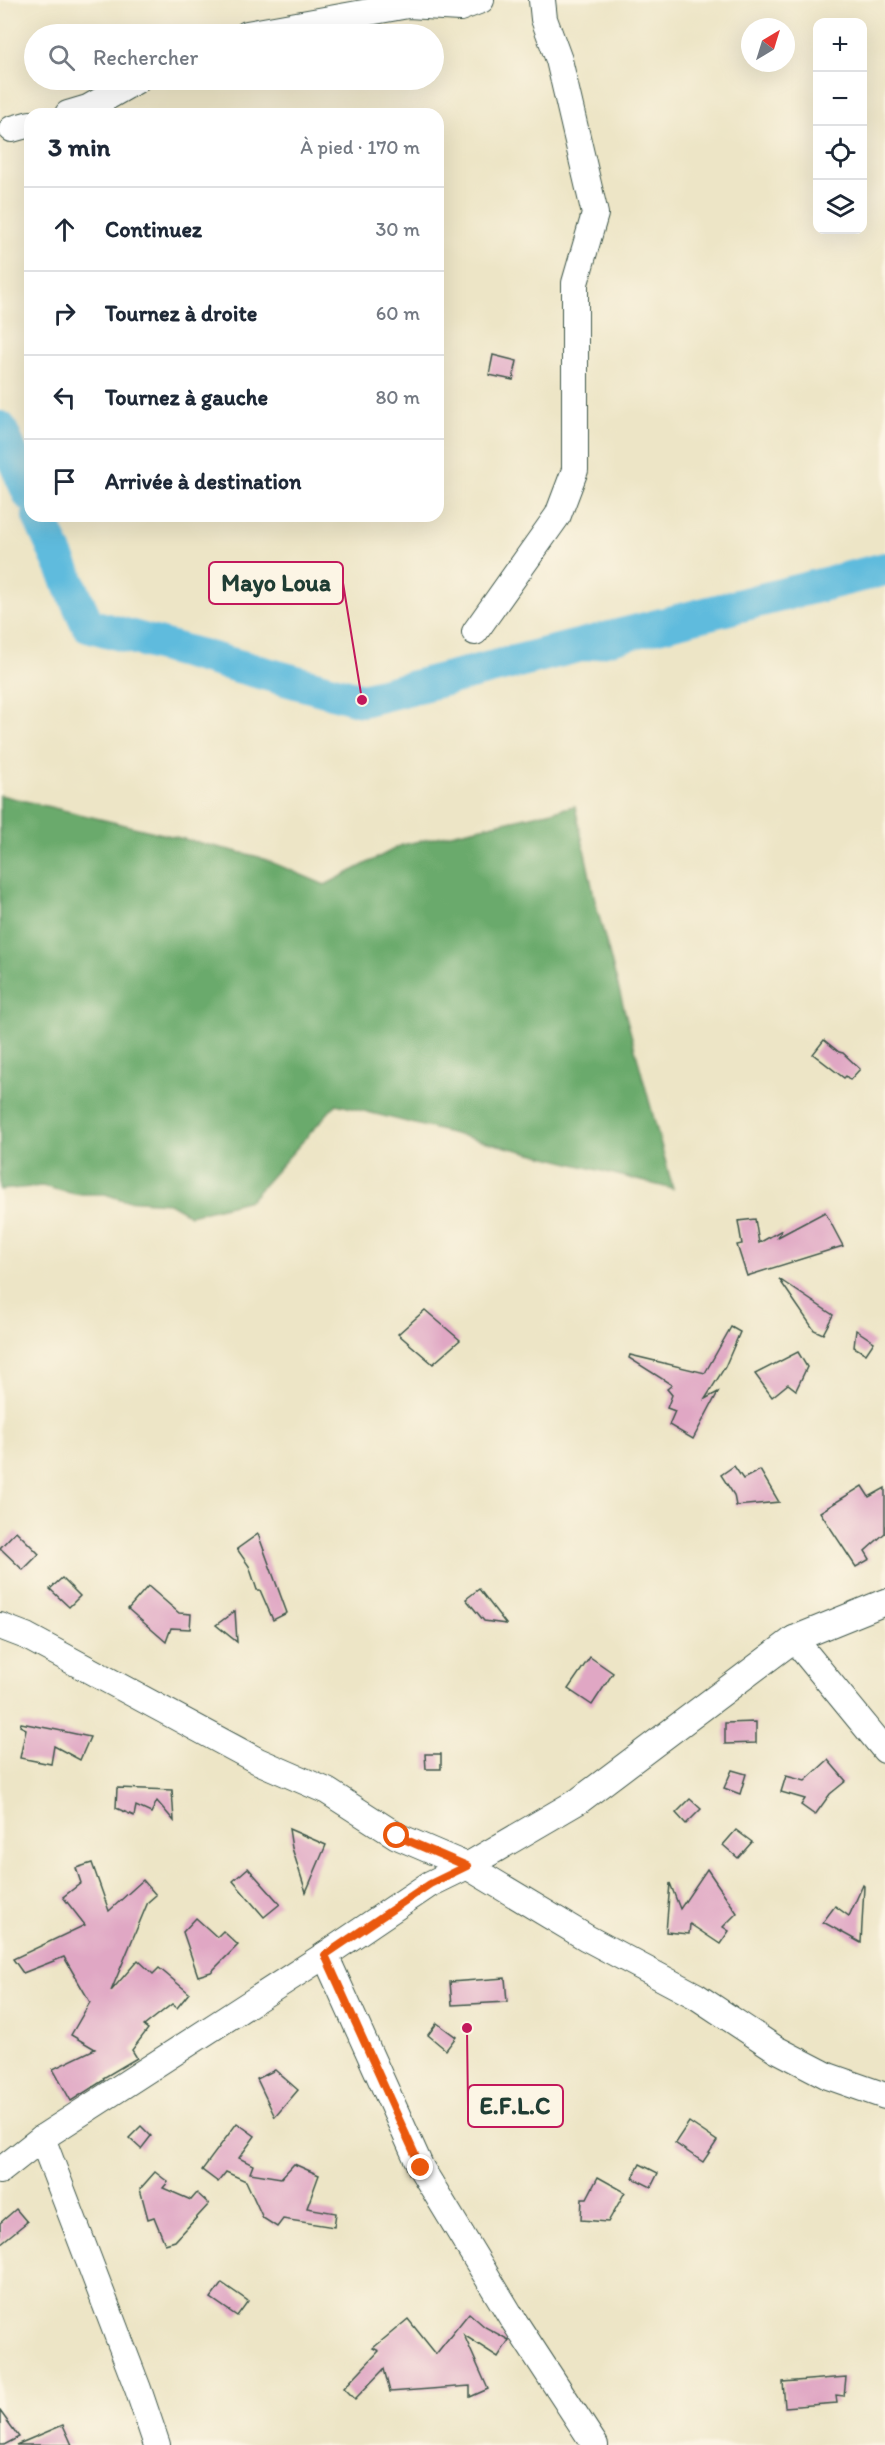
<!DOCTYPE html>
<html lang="fr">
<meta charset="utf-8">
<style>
:root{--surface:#fff;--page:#f2f2f3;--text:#1f2937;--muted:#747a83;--line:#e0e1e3}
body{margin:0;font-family:Itim,sans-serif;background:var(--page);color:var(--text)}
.controls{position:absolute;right:18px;top:18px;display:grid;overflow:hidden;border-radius:12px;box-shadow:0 6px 24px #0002}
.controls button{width:54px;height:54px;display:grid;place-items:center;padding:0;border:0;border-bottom:2px solid var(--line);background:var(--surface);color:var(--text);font:30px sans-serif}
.compass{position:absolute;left:741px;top:18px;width:54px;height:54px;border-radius:50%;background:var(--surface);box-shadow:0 6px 24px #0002;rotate:38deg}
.stop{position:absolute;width:18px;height:18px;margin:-14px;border:4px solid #ea580c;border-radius:50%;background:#fff}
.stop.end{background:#ea580c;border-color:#fff;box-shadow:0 2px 6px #0008}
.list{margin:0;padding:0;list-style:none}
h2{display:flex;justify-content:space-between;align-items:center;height:78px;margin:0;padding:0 24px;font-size:26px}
h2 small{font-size:20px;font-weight:400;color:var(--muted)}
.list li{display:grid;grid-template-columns:39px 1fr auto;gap:18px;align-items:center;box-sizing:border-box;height:84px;padding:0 24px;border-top:2px solid var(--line)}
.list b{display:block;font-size:22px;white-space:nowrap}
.list em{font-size:20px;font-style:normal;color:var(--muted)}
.icon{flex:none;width:33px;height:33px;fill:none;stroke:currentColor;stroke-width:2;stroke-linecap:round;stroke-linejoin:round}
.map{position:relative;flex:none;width:885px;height:2445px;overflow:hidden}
.search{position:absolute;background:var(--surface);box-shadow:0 6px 24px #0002;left:24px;top:24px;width:420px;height:66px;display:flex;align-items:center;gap:15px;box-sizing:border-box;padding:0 21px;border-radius:33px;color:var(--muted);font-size:22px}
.panel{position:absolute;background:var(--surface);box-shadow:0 6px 24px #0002;left:24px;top:108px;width:420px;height:414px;border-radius:18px}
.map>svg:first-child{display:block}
</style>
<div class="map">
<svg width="885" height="2445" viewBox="0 0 885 2445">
<rect width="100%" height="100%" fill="#fcf5e5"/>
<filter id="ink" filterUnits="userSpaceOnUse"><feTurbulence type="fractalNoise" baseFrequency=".0167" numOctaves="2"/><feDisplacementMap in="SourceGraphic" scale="12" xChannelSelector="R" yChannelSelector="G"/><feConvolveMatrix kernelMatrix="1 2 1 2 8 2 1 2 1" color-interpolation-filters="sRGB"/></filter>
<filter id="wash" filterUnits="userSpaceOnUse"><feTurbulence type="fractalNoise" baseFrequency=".008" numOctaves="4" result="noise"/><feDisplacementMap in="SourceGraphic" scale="24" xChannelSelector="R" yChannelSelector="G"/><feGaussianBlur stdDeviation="1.35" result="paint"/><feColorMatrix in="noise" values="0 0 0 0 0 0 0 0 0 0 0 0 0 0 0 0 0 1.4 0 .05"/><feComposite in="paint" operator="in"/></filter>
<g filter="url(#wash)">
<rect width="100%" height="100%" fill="#ede5c6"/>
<path fill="#6baa6c" stroke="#457450" stroke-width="1.5" d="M 0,795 L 259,857 L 325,885 L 402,845 L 575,806 L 596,905 L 673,1189 L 336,1104 L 250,1200 L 190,1215 L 169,1203 L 123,1200 L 105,1194 L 75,1194 L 42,1186 L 0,1190 Z"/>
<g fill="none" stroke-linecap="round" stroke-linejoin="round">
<g stroke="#5fbbdd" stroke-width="34">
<path d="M 0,428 L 30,495"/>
<path d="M 39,516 L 88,625 L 362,700 L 885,569"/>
</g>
</g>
<g id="blocks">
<g fill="#e0a7c4">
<path d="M 493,355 L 517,361 L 513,380 L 489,375 Z"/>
<path d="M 824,1040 L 839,1052 L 843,1053 L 860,1069 L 850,1080 L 846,1076 L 844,1078 L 813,1054 Z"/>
<path d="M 825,1212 L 843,1246 L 747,1276 L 737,1245 L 742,1244 L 738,1221 L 755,1219 L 759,1243 L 782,1230 L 778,1237 Z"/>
<path d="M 779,1279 L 833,1315 L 823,1334 L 814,1330 Z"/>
<path d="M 425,1310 L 460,1340 L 433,1364 L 398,1334 Z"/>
<path d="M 731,1327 L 740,1332 L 725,1367 L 705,1399 L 718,1392 L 693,1439 L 669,1425 L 675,1411 L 667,1408 L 672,1395 L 667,1389 L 672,1385 L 629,1358 L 630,1355 L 705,1373 Z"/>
<path d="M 856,1330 L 874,1342 L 866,1354 L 854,1347 Z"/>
<path d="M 798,1352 L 807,1367 L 796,1390 L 788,1384 L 772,1397 L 755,1374 Z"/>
<path d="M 734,1466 L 743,1479 L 760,1470 L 779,1502 L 736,1506 L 734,1495 L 721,1475 Z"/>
<path d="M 862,1486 L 869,1497 L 885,1488 L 885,1533 L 865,1551 L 870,1559 L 856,1567 L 820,1512 Z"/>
<path d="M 16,1531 L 39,1554 L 23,1570 L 0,1548 Z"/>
<path d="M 258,1534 L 287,1613 L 273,1620 L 260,1590 L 257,1590 L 249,1566 L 237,1549 Z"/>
<path d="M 62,1578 L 80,1596 L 69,1607 L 50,1589 Z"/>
<path d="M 148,1586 L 179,1613 L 191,1614 L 190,1629 L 171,1628 L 166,1642 L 128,1609 Z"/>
<path d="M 479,1589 L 506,1624 L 484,1621 L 466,1599 Z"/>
<path d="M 235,1611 L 237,1642 L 216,1625 Z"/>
<path d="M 590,1657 L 613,1673 L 592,1705 L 568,1689 Z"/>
<path d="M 756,1722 L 756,1743 L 725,1744 L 725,1723 Z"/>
<path d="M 21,1723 L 57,1730 L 90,1737 L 80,1760 L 54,1746 L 51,1764 L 20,1758 L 26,1729 L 20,1726 Z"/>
<path d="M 425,1754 L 441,1754 L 441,1769 L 426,1769 Z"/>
<path d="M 828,1760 L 846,1781 L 830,1794 L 815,1815 L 801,1805 L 805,1799 L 781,1792 L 786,1776 L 805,1781 Z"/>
<path d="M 732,1770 L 746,1774 L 740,1794 L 724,1788 Z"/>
<path d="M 117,1788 L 172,1790 L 174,1821 L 157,1801 L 151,1813 L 136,1806 L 134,1816 L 116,1808 Z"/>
<path d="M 690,1799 L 701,1809 L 686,1824 L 676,1813 Z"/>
<path d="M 289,1829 L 326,1845 L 306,1892 L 292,1848 Z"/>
<path d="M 736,1830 L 752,1842 L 738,1858 L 723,1845 Z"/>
<path d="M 92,1863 L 109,1911 L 143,1880 L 156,1895 L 148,1902 L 111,1991 L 138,1960 L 153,1974 L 159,1968 L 189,1993 L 177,2008 L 172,2004 L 144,2026 L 148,2029 L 132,2050 L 137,2058 L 103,2078 L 104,2080 L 71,2101 L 53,2069 L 95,2049 L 71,2035 L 90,2002 L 64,1957 L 23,1973 L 13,1959 L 85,1925 L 63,1897 L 81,1883 L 76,1868 Z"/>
<path d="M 248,1868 L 280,1904 L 264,1917 L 233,1881 Z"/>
<path d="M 707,1869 L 737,1913 L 723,1927 L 729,1931 L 720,1944 L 690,1924 L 689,1934 L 666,1932 L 670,1883 L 680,1909 Z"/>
<path d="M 863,1885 L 864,1886 L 861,1943 L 823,1922 L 835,1906 L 849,1916 Z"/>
<path d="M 196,1918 L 217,1937 L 223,1931 L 238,1945 L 211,1972 L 198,1976 L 183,1932 Z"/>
<path d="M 505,1978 L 507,2002 L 452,2005 L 450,1982 Z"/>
<path d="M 437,2023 L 456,2037 L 446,2050 L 428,2035 Z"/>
<path d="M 275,2070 L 298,2090 L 275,2117 L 257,2079 Z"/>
<path d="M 689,2122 L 717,2141 L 703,2162 L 675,2143 Z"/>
<path d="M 237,2123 L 255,2136 L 239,2158 L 253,2165 L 250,2173 L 281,2178 L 294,2164 L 319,2175 L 307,2208 L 336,2213 L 334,2227 L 283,2219 L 277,2227 L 263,2218 L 246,2181 L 226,2172 L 218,2182 L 202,2170 Z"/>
<path d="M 141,2126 L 151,2136 L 141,2149 L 129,2138 Z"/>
<path d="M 640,2164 L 658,2173 L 651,2187 L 633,2178 Z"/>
<path d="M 155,2172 L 168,2182 L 163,2188 L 191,2200 L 197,2193 L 209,2204 L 175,2241 L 165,2244 L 154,2217 L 148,2219 L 140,2189 Z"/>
<path d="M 598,2177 L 625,2192 L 608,2222 L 581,2220 L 582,2198 L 587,2198 Z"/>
<path d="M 16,2209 L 27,2222 L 0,2244 L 0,2223 Z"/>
<path d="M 222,2283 L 248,2301 L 237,2316 L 211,2298 Z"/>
<path d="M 469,2313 L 485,2327 L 509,2340 L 498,2357 L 464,2335 L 488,2389 L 470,2397 L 470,2386 L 390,2392 L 384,2369 L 355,2399 L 344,2388 L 379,2351 L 373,2348 L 408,2319 L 436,2354 Z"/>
<path d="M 846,2377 L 844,2396 L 836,2395 L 837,2403 L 785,2407 L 783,2382 Z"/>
<path d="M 0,2411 L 19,2437 L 4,2445 L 0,2445 Z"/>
<path d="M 63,2425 L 72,2445 L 16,2445 Z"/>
</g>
</g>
</g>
<g filter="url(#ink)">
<use href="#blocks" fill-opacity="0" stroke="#3e564a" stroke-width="1.5"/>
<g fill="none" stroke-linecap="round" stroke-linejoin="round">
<g stroke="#3e564a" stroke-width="28">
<g id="minor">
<path d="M 247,34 L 408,5 L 460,8 L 481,0"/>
<path d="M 68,114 L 88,108 L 137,80"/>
<path d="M 12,129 L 30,124"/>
<path d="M 475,632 L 558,515 L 575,470 L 575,283 L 595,214 L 559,60 L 544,19 L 542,0"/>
<path d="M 0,1626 L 26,1636 L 258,1761 L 327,1791 L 397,1836 L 467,1866 L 587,1938 L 696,1996 L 776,2049 L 828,2076 L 885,2096"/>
<path d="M 794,1639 L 885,1750"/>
<path d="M 325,1955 L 421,2168 L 512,2318 L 595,2445"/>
<path d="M 42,2138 L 138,2389 L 157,2445"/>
<path d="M 0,2171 L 42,2138 L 325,1955 L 430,1884 L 467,1866 L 580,1800 L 794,1639 L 885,1602"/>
</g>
</g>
<use href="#minor" stroke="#fff" stroke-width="26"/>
</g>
</g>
<g fill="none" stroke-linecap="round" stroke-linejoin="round" filter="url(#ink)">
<path stroke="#ea580c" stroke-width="8" d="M 397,1836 L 467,1866 L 430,1884 L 325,1955 L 421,2168"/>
</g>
<path fill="none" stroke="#c2185b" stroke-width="2" d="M362 700L343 583M467 2028L468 2106"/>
<g fill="#c2185b" stroke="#fcf5e5" stroke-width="2">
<circle cx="362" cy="700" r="6"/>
<circle cx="467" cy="2028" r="6"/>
</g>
<g fill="#fcf5e5" stroke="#c2185b" stroke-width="2">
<rect x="209" y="562" width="134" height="42" rx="6"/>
<rect x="468" y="2085" width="95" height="42" rx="6"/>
</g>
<g font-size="24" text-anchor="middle" font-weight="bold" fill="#1f3d34">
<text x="276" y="591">Mayo Loua</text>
<text x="515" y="2114">E.F.L.C</text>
</g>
</svg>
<div class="controls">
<button>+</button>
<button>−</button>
<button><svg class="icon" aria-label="locate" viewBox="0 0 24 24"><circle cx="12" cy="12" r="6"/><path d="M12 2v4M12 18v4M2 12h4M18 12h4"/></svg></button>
<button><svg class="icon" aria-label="layers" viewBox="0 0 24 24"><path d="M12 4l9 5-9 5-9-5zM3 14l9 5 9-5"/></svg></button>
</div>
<svg class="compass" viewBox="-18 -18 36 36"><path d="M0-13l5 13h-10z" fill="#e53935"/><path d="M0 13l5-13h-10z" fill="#747a83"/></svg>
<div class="stop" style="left:397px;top:1836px"></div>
<div class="stop end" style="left:421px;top:2168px"></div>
<div class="search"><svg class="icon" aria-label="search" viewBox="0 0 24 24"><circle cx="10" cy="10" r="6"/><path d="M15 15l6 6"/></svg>Rechercher</div>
<section class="panel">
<h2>3 min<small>À pied · 170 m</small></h2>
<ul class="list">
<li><svg class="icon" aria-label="ahead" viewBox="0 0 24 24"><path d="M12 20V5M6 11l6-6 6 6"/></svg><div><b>Continuez</b></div><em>30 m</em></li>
<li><svg class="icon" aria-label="right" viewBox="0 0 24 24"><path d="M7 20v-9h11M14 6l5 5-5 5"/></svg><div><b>Tournez à droite</b></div><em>60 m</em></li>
<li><svg class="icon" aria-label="left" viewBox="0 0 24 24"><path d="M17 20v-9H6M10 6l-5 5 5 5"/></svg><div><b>Tournez à gauche</b></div><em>80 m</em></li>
<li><svg class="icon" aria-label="arrive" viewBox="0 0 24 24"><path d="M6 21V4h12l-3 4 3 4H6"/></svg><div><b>Arrivée à destination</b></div></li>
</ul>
</section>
</div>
